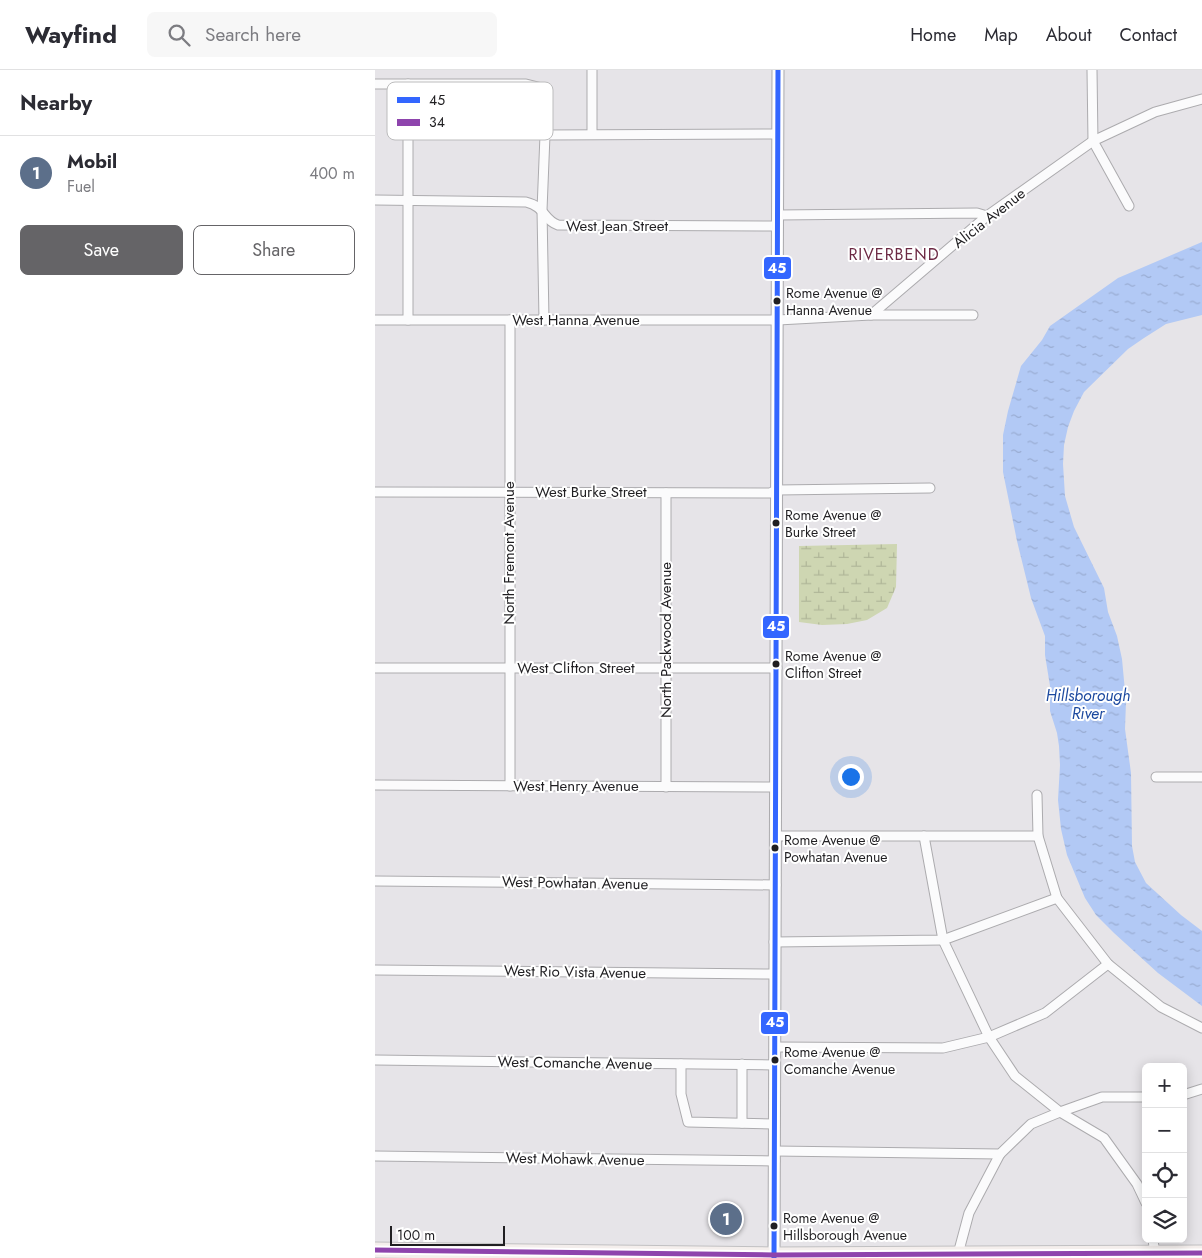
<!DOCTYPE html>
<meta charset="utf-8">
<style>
:root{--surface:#fff;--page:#f7f7f7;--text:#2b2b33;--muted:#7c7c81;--line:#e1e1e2;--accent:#656467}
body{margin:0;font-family:Jost,sans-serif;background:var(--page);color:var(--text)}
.controls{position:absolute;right:15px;bottom:15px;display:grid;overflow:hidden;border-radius:8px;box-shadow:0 2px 12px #0003}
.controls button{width:45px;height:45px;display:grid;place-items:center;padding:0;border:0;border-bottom:1px solid var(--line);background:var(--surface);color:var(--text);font:25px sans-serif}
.scale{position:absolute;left:15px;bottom:12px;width:115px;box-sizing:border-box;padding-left:5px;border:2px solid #201f22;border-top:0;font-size:14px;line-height:18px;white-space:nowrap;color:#201f22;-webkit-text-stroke:4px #fff;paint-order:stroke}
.you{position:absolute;left:475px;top:706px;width:18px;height:18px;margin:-12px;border:4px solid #fff;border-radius:50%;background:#1a73e8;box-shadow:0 0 0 8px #1a73e833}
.badge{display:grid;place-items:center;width:32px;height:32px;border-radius:50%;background:var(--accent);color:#fff;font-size:16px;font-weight:700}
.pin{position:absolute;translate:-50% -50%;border:2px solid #fff;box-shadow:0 1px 5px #0006}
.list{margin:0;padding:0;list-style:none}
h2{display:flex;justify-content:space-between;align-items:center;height:65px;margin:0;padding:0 20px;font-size:21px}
h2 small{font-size:16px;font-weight:400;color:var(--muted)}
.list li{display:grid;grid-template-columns:32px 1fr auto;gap:15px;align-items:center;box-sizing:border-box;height:75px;padding:0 20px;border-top:1px solid var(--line)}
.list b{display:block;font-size:19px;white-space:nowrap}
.list p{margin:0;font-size:16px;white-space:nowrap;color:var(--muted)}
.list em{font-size:16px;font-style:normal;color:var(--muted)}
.actions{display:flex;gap:10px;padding:15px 20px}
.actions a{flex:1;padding:11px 0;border:1px solid var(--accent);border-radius:8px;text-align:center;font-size:18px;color:var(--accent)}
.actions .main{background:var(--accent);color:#fff}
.icon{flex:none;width:28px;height:28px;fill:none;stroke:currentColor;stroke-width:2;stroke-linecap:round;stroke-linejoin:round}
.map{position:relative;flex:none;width:827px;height:1188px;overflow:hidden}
header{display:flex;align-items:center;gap:30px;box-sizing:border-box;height:70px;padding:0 25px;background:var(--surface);border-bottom:1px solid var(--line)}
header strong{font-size:24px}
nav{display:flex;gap:28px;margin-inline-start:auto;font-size:18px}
.search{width:350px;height:45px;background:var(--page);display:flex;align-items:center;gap:12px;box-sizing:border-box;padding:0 18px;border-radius:8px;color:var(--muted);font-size:19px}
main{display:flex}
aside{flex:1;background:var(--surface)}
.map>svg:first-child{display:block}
</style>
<header>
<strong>Wayfind</strong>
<div class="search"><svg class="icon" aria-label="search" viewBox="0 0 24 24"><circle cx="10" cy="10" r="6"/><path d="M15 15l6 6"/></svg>Search here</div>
<nav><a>Home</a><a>Map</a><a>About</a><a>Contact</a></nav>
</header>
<main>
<aside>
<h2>Nearby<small></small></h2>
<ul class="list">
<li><span class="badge" style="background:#5c6f8a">1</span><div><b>Mobil</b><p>Fuel</p></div><em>400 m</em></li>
</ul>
<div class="actions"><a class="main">Save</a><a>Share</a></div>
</aside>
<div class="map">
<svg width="827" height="1188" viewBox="0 0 827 1188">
<defs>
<pattern id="wetland-marsh" width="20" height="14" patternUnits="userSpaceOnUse" patternTransform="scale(1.25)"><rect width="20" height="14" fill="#ced6b2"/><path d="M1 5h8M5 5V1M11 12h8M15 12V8" fill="none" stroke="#b1b799"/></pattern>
<pattern id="water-ripples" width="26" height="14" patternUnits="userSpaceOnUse" patternTransform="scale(1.25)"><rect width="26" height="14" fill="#b2c9f5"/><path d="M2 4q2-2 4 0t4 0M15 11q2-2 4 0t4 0" fill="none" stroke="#99acd2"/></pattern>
</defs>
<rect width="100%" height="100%" fill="#e6e4e8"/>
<path fill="url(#wetland-marsh)" d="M 522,474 L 521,517 L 512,538 L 492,550 L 472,554 L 447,555 L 424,552 L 424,476 Z"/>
<path fill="url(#water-ripples)" d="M 827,172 L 827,245 L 791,254 L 769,268 L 753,279 L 709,322 L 699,341 L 693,357 L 689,375 L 688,394 L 690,426 L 699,457 L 729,518 L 733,542 L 742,566 L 747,589 L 751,632 L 750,659 L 756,703 L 757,776 L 760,792 L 771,813 L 806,845 L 827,861 L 827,936 L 783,903 L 739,863 L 721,845 L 710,828 L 692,785 L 686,759 L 683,730 L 685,695 L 684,676 L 682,663 L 675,641 L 675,616 L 670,585 L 670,566 L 656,528 L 642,471 L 628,402 L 628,365 L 633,341 L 646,296 L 667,270 L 675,256 L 743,208 Z"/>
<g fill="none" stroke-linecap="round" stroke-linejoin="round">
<g stroke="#acabae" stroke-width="11">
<g id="minor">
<path d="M 717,0 L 718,71 L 754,136"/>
<path d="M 0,14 L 151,14 L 167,18 L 170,65 L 167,140 L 169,250"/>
<path d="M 217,64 L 217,0"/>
<path d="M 170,65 L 403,64"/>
<path d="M 0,130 L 151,132 C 171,137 168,150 183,155 L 403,156"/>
<path d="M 403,145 L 602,143 L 612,146"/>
<path d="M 496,245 L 598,245"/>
<path d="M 0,250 L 403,250 L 496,245 L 612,146 L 718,71 L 780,42 L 827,29"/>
<path d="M 33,250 L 33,14"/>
<path d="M 0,422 L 395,423 L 402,420 L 555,418"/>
<path d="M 291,423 L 291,717"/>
<path d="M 0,598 L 402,598"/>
<path d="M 781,707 L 827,707"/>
<path d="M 0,715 L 401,717"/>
<path d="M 135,716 L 135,250"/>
<path d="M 662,725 L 663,766 L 682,828 L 733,894 L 786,937 L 827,958"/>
<path d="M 401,766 L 663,766"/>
<path d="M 549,766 L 568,870 L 614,967 L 640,1006 L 685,1042 L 729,1068 L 762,1114 L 771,1133"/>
<path d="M 0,811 L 401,815"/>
<path d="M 399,872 L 568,870 L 682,828"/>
<path d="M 0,900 L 399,904"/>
<path d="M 400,977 L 568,978 L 614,967 L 670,943 L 733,894"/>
<path d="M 0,990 L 400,995"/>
<path d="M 306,994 L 306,1024 L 313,1052 L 400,1054"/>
<path d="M 808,1025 L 827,1019"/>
<path d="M 367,1053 L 367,994"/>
<path d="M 400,1081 L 625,1084 L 656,1054 L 685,1042 L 727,1027 L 771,1027"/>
<path d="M 0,1086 L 400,1091"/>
<path d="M 778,1169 L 780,1186"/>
<path d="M 583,1184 L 594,1143 L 625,1084"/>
</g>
</g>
<g stroke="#acabae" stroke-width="13">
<path id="tertiary" d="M 399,1188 L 403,0"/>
</g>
<g stroke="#c1c0c2" stroke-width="17">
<path id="primary" d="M 0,1180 L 399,1185 L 827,1183"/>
</g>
<use href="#minor" stroke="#fbfbfc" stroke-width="9"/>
<use href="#tertiary" stroke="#fbfbfc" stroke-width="11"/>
<use href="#primary" stroke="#f4eeec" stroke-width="15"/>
<g stroke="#fff" stroke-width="9">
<path id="bus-1" d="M 399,1188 L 403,0"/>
</g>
<g stroke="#fff" stroke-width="9">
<path id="bus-2" d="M 0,1180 L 399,1185 L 827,1183"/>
</g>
<use href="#bus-1" stroke="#36f" stroke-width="5"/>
<use href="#bus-2" stroke="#8e44ad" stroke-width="5"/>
</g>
<g fill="#201f22" stroke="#fff" stroke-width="2">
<circle cx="402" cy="231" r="4.5"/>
<circle cx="401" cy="453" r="4.5"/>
<circle cx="401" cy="594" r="4.5"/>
<circle cx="400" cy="778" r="4.5"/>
<circle cx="400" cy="990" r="4.5"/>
<circle cx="399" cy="1156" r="4.5"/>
</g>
<g text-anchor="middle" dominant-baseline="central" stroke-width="4" stroke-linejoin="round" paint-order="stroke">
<g font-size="14" fill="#201f22" stroke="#fff" text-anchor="start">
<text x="411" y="223">Rome Avenue @<tspan x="411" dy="17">Hanna Avenue</tspan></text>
<text x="410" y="445">Rome Avenue @<tspan x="410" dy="17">Burke Street</tspan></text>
<text x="410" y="586">Rome Avenue @<tspan x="410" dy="17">Clifton Street</tspan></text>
<text x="409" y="770">Rome Avenue @<tspan x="409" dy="17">Powhatan Avenue</tspan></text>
<text x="409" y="982">Rome Avenue @<tspan x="409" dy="17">Comanche Avenue</tspan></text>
<text x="408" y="1148">Rome Avenue @<tspan x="408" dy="17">Hillsborough Avenue</tspan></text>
</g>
<g font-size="15" fill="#201f22" stroke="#fff">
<text transform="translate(614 148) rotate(-38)">Alicia Avenue</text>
<text x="242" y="156">West Jean Street</text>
<text x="201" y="250">West Hanna Avenue</text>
<text x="216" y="422">West Burke Street</text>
<text transform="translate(134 483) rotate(-90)">North Fremont Avenue</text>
<text transform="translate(291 570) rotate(-90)">North Packwood Avenue</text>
<text x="201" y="598">West Clifton Street</text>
<text x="201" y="716">West Henry Avenue</text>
<text transform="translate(200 813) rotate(1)">West Powhatan Avenue</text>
<text transform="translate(200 902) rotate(1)">West Rio Vista Avenue</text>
<text transform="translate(200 993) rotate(1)">West Comanche Avenue</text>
<text transform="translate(200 1089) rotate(1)">West Mohawk Avenue</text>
</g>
<g font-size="16" letter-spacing="1" fill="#6c2944" stroke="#fff">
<text x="519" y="184">RIVERBEND</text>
</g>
<g font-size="16" font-style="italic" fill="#1c499f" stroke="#fff">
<text x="713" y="625">Hillsborough<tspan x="713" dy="18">River</tspan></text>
</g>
</g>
<rect x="12" y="12" width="166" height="58" rx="8" fill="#fff" stroke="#bcbcbd" stroke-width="1"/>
<rect x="22" y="27" width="23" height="6" fill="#36f"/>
<rect x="22" y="49" width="23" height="7" fill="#8e44ad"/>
<g font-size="14" fill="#201f22">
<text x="54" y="35">45</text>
<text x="54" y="57">34</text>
</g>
<g stroke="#fff" stroke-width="2">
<rect x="388" y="186" width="29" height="24" rx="5" fill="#36f"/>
<rect x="387" y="545" width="28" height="24" rx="5" fill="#36f"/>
<rect x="385" y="941" width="29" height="24" rx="5" fill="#36f"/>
</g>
<g font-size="14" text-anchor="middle" font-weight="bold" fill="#fff">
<text x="402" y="203">45</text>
<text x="401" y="561">45</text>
<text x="400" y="957">45</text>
</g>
</svg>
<div class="controls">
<button>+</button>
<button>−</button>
<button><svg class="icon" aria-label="locate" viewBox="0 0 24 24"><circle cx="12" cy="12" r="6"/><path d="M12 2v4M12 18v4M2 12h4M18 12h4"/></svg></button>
<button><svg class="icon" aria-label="layers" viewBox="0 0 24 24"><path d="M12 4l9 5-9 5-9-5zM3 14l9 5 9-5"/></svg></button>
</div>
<div class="scale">100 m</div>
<div class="you"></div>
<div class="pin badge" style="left:351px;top:1149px;background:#5c6f8a">1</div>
</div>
</main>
